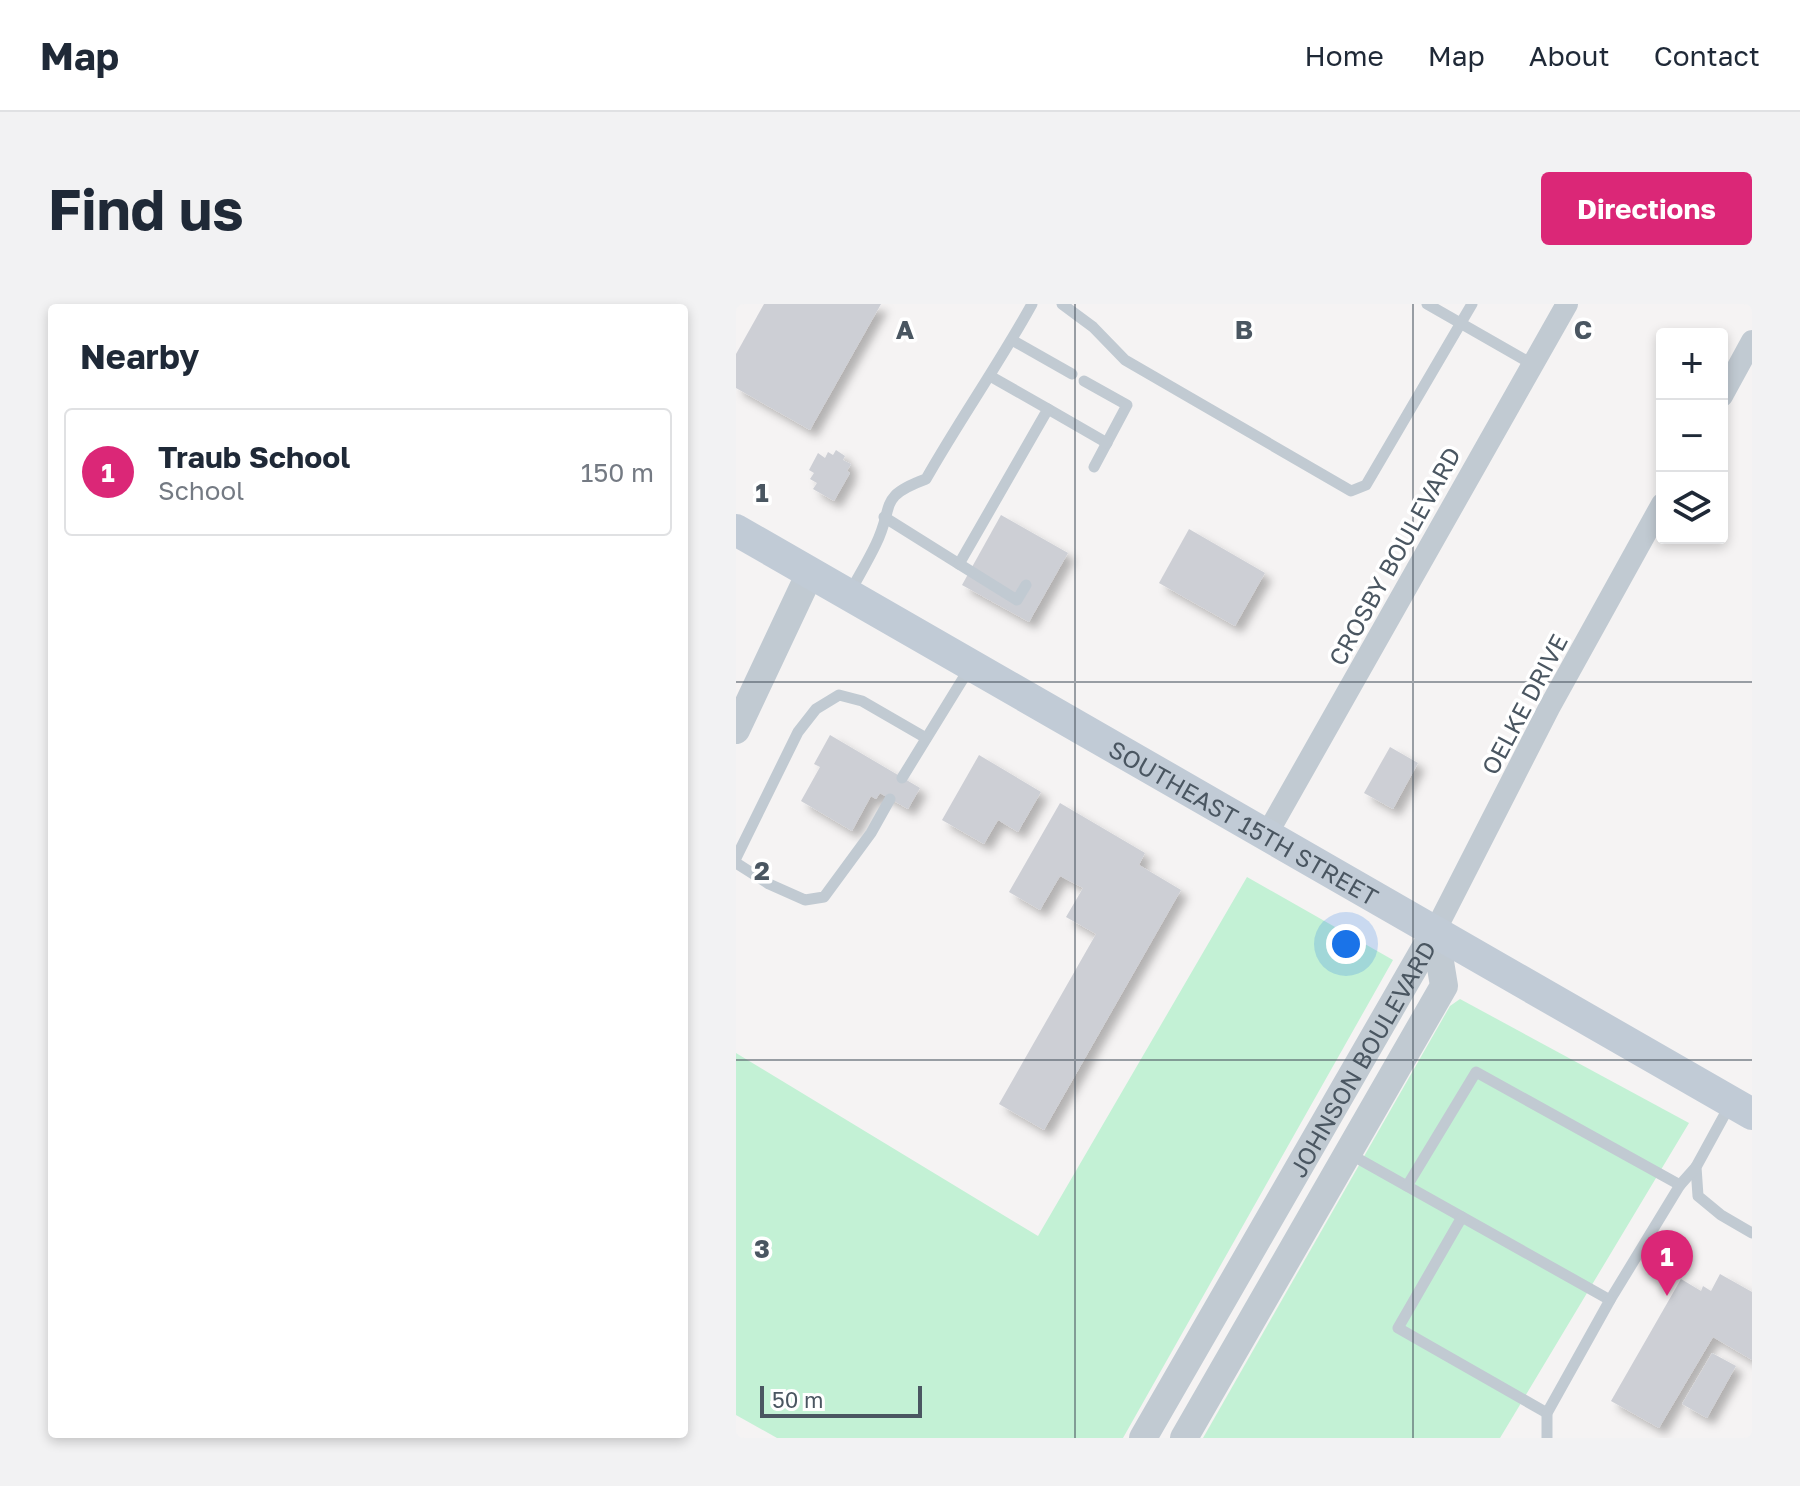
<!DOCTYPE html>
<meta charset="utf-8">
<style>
:root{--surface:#fff;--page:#f2f2f3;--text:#1f2937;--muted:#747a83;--line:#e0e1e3;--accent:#db2777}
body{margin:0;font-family:"Golos Text",sans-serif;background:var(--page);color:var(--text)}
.controls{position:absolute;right:24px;top:24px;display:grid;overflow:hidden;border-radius:8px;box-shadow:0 4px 12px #0003}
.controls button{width:72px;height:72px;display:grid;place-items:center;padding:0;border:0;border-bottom:2px solid var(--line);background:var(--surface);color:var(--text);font:40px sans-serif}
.scale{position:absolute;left:24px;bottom:20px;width:162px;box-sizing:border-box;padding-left:8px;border:4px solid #4a5661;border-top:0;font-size:22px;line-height:28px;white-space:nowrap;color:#4a5661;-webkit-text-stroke:6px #fff;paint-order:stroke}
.you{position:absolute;left:610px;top:640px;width:28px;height:28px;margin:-20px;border:6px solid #fff;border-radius:50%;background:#1a73e8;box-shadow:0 0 0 12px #1a73e833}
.badge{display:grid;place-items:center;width:52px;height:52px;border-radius:50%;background:var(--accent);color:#fff;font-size:26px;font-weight:700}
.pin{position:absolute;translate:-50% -66px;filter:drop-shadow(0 2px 4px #0008)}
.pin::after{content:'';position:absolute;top:42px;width:28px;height:24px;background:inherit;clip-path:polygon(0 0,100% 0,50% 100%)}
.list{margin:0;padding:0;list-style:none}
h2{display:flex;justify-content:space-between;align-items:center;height:104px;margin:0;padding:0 32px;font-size:34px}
h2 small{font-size:26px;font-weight:400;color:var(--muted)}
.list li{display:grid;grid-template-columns:52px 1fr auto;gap:24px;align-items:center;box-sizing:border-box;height:128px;margin:0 16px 16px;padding:0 16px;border:2px solid var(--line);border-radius:8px}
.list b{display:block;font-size:30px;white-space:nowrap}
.list p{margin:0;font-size:26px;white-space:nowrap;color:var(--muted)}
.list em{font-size:26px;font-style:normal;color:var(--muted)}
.icon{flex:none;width:44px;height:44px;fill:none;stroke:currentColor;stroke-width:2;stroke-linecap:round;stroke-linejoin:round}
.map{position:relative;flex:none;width:1016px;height:1134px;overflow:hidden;border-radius:8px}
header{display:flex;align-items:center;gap:48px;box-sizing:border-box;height:112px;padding:0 40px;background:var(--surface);border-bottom:2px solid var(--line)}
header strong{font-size:38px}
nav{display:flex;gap:44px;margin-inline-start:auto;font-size:28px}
.intro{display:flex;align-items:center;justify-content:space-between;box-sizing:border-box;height:192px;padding:0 48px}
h1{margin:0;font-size:56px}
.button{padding:20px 36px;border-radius:8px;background:var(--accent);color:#fff;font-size:28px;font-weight:700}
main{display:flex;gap:48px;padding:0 48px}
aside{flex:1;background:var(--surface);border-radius:8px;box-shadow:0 4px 12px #0003}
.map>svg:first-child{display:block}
</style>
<header>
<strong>Map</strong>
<nav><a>Home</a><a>Map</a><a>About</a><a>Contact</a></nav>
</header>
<div class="intro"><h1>Find us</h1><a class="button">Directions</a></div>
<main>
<aside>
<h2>Nearby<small></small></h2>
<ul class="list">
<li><span class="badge">1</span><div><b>Traub School</b><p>School</p></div><em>150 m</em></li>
</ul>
</aside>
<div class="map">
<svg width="1016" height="1134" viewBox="0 0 1016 1134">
<defs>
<filter id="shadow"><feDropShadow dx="7" dy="7" stdDeviation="4" flood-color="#0004"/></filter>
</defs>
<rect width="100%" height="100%" fill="#f5f3f3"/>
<g fill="#c3f1d5">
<path d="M 511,573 L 657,656 L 387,1134 L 41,1134 L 0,1111 L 0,749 L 302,932 Z"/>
<path d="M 724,695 L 953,819 L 764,1134 L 467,1134 L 714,702 Z"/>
</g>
<g fill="#cdcfd5" filter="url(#shadow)">
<path d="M 28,0 L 145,0 L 74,126 L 0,84 L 0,50 Z"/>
<path d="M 100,146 L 109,152 L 107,156 L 115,160 L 111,167 L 114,169 L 98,197 L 77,185 L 81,179 L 74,175 L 78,169 L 73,166 L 82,149 L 89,154 L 92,148 L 97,151 Z"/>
<path d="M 265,211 L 332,249 L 293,318 L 226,281 Z"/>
<path d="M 453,225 L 529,269 L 499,322 L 423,279 Z"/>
<path d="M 94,431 L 184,484 L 172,505 L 144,489 L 140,495 L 135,492 L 116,527 L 65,497 L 84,463 L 78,460 Z"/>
<path d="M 654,443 L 682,459 L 657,505 L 628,489 Z"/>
<path d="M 243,451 L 305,488 L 282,528 L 262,516 L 248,540 L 206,516 Z"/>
<path d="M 324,499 L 409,549 L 403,561 L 445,586 L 308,826 L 263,800 L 360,630 L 330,613 L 347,584 L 324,572 L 304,606 L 273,588 Z"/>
<path d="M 984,970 L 1016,988 L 1016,1056 L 977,1033 L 923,1124 L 875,1097 L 945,975 L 965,987 L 967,982 L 975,987 Z"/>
<path d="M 976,1049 L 1000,1062 L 971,1114 L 946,1100 Z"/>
</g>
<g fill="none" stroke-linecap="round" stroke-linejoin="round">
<g stroke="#c1cad2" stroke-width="11">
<path d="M 326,0 L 357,23 L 389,56 L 615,187 L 630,181 L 736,0"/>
<path d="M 691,0 L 796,60"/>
<path d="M 276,36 L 336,70"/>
<path d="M 348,77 L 391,101 L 358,163"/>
<path d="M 312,105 L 371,139"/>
<path d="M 148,213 L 223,260 L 312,105 L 254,72"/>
<path d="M 223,260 L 281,296 L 290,281"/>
<path d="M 113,290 C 122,273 132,257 140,240 C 159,201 141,193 190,175 C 224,115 263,60 296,0"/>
<path d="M 166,474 L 233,365"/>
<path d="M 0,554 L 62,428 L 80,405 L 103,391 L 126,397 L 190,434"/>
<path d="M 0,559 L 33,580 L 69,596 L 88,593 L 135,529 L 154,495"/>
<path d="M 995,799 L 960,863 L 962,892 L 985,911 L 1016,929"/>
<path d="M 612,849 L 874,996 L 944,881 L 960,863"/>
<path d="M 671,882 L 740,768 L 944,881"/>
<path d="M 726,913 L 662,1024 L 811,1109"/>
<path d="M 811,1134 L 811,1109 L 874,996"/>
</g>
<g stroke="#c1cad2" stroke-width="22">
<path d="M 986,92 L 1016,37"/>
<path d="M 531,530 L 831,0"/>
<path d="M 699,627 L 813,404 L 926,200"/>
</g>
<g stroke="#c1cad2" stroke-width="28">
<path d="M 0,426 L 74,269"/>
<path id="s1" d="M 407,1134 L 699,627"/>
<path d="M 448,1134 L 708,682 L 699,627"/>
</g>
<path stroke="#c1cbd6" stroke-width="32" id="s2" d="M 0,226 L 1016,810"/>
</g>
<path fill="none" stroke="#4a5661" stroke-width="2" stroke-opacity="0.55" d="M 339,0 L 339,1134M 677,0 L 677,1134M 0,378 L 1016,378M 0,756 L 1016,756"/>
<g text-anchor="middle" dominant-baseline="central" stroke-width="7" stroke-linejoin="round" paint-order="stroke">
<g font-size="24" fill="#4a5661" stroke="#fff">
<text transform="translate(658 252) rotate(-61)">CROSBY BOULEVARD</text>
<text transform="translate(788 400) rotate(-62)">OELKE DRIVE</text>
<text stroke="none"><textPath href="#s2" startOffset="586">SOUTHEAST 15TH STREET</textPath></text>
<text stroke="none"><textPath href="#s1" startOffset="438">JOHNSON BOULEVARD</textPath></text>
</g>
</g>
<g font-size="26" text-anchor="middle" font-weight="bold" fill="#4a5661" stroke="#fff" stroke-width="7" stroke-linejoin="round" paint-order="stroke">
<text x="169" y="35">A</text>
<text x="508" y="35">B</text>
<text x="847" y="35">C</text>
<text x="26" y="198">1</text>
<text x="26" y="576">2</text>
<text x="26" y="954">3</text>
</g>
</svg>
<div class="controls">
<button>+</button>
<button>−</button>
<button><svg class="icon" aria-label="layers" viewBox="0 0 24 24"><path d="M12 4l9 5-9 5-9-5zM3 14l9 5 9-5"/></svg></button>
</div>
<div class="scale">50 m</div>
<div class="you"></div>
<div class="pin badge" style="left:931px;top:992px">1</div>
</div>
</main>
